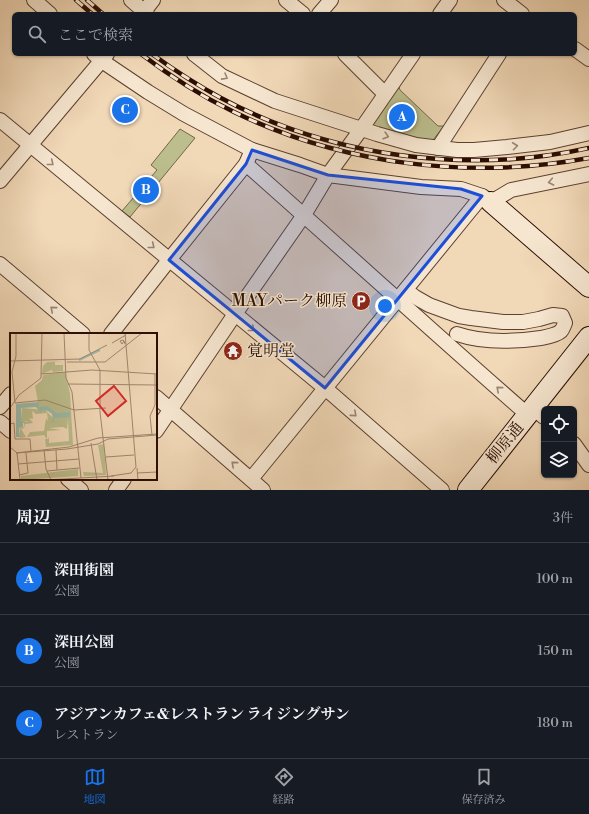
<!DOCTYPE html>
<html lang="ja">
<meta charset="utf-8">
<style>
:root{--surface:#171b24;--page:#242831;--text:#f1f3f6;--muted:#9ea1a6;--line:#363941;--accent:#1a73e8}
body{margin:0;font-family:"Libre Bodoni","Noto Serif JP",serif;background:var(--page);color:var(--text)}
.controls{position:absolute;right:12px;bottom:12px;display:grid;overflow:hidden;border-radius:6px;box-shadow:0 1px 3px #0004}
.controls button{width:36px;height:36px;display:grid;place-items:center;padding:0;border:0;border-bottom:1px solid var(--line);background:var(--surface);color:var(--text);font:20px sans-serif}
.you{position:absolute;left:385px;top:306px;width:14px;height:14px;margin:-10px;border:3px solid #fff;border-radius:50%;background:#1a73e8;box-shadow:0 0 0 6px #1a73e833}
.badge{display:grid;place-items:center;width:26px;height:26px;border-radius:50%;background:var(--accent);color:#fff;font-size:13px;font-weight:700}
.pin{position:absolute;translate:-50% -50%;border:2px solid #fff;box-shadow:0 1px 4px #0006}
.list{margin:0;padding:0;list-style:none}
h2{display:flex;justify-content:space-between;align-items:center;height:52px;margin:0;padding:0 16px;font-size:17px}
h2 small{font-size:13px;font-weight:400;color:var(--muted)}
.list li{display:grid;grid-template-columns:26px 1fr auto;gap:12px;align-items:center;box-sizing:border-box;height:72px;padding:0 16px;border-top:1px solid var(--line)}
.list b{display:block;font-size:15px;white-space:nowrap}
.list p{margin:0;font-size:13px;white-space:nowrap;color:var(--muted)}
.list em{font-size:13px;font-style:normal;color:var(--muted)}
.icon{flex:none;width:22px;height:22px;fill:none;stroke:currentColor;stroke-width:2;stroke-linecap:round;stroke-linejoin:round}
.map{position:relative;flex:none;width:589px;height:490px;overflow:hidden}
.search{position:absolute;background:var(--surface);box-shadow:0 1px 3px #0004;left:12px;right:12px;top:12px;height:44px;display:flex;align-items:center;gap:10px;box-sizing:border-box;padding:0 14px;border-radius:6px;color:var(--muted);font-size:15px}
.sheet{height:268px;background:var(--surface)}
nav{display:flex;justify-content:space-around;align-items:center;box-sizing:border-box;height:56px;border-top:1px solid var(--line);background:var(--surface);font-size:11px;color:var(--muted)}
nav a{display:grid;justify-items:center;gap:2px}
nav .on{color:var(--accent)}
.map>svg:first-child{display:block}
</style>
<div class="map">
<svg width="589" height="490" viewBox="0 0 589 490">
<rect width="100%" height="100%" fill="#f1d8b7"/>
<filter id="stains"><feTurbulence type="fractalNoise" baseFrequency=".005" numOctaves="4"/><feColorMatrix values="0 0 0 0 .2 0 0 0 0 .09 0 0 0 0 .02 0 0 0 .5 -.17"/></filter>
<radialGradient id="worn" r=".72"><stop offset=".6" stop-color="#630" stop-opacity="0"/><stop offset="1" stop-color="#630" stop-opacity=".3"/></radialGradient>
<g fill="#bcbe8d" stroke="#746648">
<path d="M 398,85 L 400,90 L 438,126 L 444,126 L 433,140 L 426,142 L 374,127 L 373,123 Z"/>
<path d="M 180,129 L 195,138 L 130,217 L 122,211 L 157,170 L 151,165 Z"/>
</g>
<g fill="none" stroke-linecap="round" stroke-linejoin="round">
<g stroke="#5c4030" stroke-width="16">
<g id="street">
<path d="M 34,0 L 50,14"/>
<path d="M 131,0 L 147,14"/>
<path d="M 286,0 L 303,14"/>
<path d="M 504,0 L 522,14"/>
<path d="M 142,14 L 153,0"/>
<path d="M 319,14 L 331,0"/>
<path d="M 440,14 L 450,0"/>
<path d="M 575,49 L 589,59"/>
<path d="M 94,54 L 102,61 L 148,92 L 184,114 L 252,150 L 300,165 L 328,175 L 421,187 L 461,189 L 482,196 L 491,202 L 511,190 L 589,174"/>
<path d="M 194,54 L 222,76 L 275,101 L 377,134 L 416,145 L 457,150 L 474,150 L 507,147 L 550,142 L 589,133"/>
<path d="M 345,54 L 385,94"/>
<path d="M 0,120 L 325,388 L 442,490"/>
<path d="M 438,148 L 499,54"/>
<path d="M 252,150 L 246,164 C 340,247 433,332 528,415"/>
<path d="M 0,181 L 107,54"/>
<path d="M 0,264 L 83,334"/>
<path d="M 406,290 L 415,297 L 429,305 L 459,316 L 471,318 L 503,322 L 523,322 L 539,319 L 553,315 L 562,316 L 565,323 C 564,325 563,329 561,331 C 557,335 546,337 541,338 C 513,342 483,343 457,334"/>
<path d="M 111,334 L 169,260 L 246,164"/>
<path d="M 156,397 L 263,490"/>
<path d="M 0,407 L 11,394"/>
<path d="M 533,408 L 544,417"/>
<path d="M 0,422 L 11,431"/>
<path d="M 156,431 L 235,314 L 304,215 L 328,175 L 362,128 L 413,54"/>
<path d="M 574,444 L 589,465"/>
<path d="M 68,479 L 81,490"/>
<path d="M 251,479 L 482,196"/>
<path d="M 116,490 L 124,479"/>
</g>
</g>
<g stroke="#2b0d03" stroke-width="22">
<g id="secondary">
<path d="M 491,202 L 589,287"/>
<path d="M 468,490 L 589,337"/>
</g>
</g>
<use href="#street" stroke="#f6e6d0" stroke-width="14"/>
<use href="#secondary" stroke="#f6e6d0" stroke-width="20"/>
<g stroke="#2b0d03" stroke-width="4.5">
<g id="rail">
<path d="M 76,0 L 92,14"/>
<path d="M 87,0 L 103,14"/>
<path d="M 141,54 C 170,76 201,96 234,112 C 343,165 470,180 589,158"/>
<path d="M 152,54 C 174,70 197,85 221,98 C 331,157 468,175 589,148"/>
</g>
</g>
<use href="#rail" stroke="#f6e6d0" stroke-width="3" stroke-dasharray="9" stroke-linecap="butt"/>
</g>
<defs><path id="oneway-chevron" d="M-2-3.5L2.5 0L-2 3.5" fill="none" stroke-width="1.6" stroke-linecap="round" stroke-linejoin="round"/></defs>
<g stroke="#9b8474">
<use href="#oneway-chevron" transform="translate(225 77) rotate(29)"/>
<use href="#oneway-chevron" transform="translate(386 136) rotate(16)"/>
<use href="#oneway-chevron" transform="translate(515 146) rotate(-7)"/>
<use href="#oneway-chevron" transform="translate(51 163) rotate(39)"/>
<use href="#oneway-chevron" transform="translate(551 182) rotate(169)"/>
<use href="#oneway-chevron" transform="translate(152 246) rotate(39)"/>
<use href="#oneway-chevron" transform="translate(53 309) rotate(-140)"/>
<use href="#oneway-chevron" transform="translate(252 329) rotate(39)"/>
<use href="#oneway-chevron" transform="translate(499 389) rotate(-139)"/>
<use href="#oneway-chevron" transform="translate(354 414) rotate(41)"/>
<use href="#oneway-chevron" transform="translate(234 464) rotate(-139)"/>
</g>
<path fill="#1d4ed8" fill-opacity="0.2" stroke="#1d4ed8" stroke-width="3" stroke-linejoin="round" d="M 252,150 L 328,175 L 461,189 L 482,196 L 325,388 L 169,260 L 246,164 Z"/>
<defs>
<g id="parking-disc" transform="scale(1)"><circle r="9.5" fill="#8f2418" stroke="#f6e6d0"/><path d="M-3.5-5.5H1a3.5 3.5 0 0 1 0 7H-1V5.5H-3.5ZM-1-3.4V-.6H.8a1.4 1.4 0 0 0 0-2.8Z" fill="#fff"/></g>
<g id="temple-disc" transform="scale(1)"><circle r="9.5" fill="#8f2418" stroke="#f6e6d0"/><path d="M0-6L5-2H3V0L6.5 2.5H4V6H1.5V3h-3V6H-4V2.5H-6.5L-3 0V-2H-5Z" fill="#fff"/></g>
</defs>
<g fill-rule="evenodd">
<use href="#parking-disc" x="361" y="301"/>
<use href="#temple-disc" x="233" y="351"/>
</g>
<g text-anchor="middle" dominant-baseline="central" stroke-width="3" stroke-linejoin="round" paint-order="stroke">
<g font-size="16" fill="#2b0d03" stroke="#f6e6d0" text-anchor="end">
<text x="347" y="301">MAYパーク柳原</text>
<text x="247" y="351" text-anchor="start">覚明堂</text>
</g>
<g font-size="16" fill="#2b0d03" stroke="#f6e6d0">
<text transform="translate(505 443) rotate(-51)">柳原通</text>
</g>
</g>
<g transform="translate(10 333)">
<rect width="147" height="147" fill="#f1d8b7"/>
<path d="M 54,28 L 45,29 L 45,32 L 53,32 L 53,38 L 43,39 L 42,37 L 32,41 L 33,33 L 37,29 ZM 55,39 L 60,60 L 63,112 L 36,114 L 35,106 L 38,106 L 39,104 L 39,110 L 59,108 L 58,85 L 57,96 L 53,94 L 39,95 L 51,97 L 37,98 L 37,106 L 34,102 L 17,104 L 20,99 L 34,98 L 36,85 L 38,88 L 37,80 L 26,81 L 22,78 L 23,86 L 19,85 L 23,90 L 15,91 L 14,95 L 11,96 L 16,104 L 10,105 L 10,95 L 14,94 L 14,90 L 19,88 L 12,89 L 12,75 L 35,77 L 43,85 L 57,80 L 47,80 L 37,74 L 29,74 L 25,53 L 32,47 L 33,42 ZM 94,111 L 96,142 L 74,143 L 73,139 L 93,140 L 88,112 ZM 68,136 L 68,143 L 11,147 L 11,143 Z" fill="#bcbe8d"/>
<path d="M 29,69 L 29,74 L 37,73 L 47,80 L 60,79 L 60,84 L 44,85 L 44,89 L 39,90 L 43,88 L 42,81 L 38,78 L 32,77 L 31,80 L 26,74 L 11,75 L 12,89 L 23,89 L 13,90 L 13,94 L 9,95 L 10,104 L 6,104 L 6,71 Z" fill="#9bbbaa"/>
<path fill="none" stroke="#9bbbaa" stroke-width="2" d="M 69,27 L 90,17"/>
<path fill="none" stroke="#a2876f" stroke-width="1" d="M 6,0 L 6,23 L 2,39 L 5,70 L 35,67 L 64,77 L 96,75M 54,0 L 56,45 L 62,59 L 71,145M 79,0 L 79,17 L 90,37 L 90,79 L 98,147M 114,8 L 112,11 L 110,8 L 113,7 L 114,8 L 115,11M 102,10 L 116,2M 0,28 L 70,26 L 97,12M 57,29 L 95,29 L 132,0M 31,41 L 82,37 L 147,41M 58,51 L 147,52M 0,75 L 9,62 L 31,45 L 32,0M 0,91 L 4,90 L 5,106 L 20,106 L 21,119M 147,101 L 88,105 L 59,114 L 6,120 L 57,116 L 88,111 L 98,106 L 147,102M 142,102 L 140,83 L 145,72 L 145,41M 81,110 L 87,147M 0,114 L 7,120 L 10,147M 34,117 L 36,136 L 41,147M 46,117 L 47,137M 96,124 L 124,122M 8,131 L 69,126M 127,135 L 128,147M 37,138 L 69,135M 127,140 L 147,139M 9,142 L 18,140 L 16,120M 101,143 L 121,140 L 126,134 L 115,0M 36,147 L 104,143"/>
<path fill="#d62828" fill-opacity="0.15" stroke="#d62828" stroke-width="2" d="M 104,53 L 116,68 L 98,83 L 86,68 Z"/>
<rect width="147" height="147" fill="none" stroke="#2b0d03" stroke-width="2"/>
</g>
<rect width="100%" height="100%" filter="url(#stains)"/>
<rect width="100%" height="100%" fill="url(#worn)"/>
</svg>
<div class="controls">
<button><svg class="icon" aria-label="locate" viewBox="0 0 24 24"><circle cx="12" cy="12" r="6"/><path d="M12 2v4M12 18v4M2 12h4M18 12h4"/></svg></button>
<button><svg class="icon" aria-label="layers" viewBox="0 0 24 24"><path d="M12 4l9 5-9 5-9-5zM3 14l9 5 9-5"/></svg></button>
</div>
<div class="you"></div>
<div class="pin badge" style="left:402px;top:117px">A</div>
<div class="pin badge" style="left:146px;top:190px">B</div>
<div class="pin badge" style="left:125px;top:110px">C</div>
<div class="search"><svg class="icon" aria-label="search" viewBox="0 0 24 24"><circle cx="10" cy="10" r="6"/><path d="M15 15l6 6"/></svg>ここで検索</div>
</div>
<section class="sheet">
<h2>周辺<small>3件</small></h2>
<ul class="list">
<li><span class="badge">A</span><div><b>深田街園</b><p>公園</p></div><em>100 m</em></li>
<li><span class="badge">B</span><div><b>深田公園</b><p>公園</p></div><em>150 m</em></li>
<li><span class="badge">C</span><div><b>アジアンカフェ&amp;レストラン ライジングサン</b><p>レストラン</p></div><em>180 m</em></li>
</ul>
</section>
<nav>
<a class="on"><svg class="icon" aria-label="map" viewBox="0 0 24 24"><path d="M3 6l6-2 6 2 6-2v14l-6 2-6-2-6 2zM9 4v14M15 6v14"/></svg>地図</a>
<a><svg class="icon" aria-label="directions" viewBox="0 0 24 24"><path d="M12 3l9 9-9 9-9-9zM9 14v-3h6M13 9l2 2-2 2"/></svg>経路</a>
<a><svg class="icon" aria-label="saved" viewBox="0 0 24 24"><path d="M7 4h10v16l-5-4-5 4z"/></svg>保存済み</a>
</nav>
